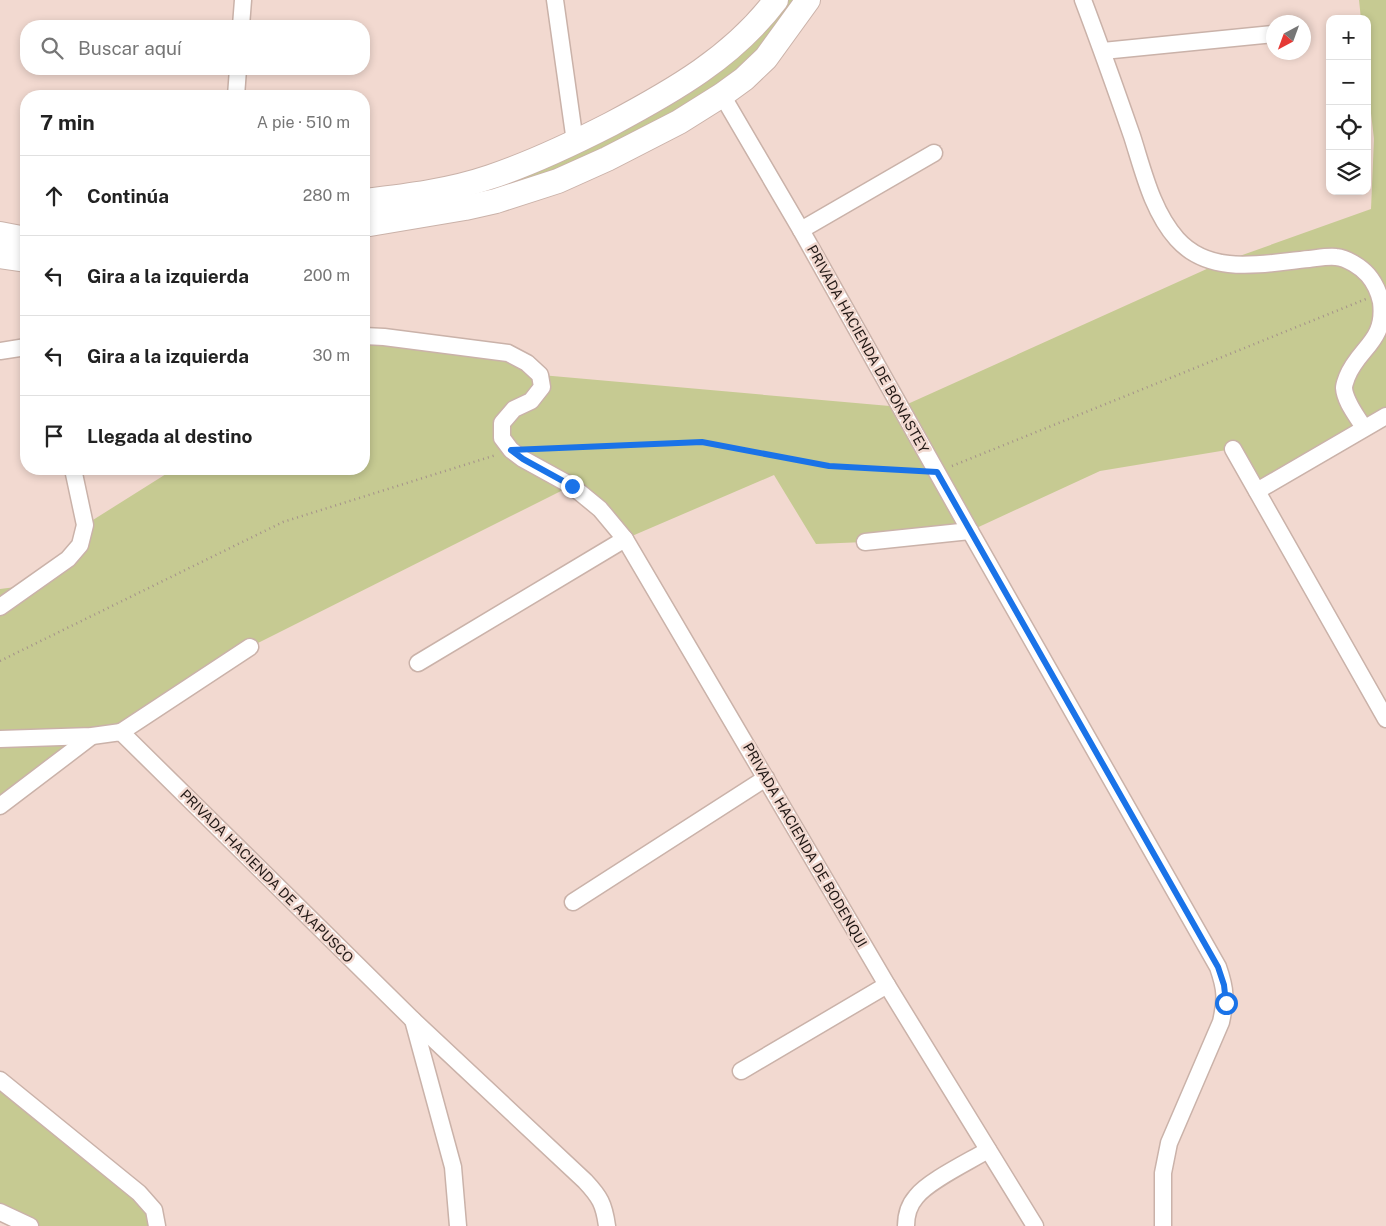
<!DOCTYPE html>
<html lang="es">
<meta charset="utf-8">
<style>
:root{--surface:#fff;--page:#f2f2f2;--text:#222;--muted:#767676;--line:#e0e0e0}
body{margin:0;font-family:"Public Sans",sans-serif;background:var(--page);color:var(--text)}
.controls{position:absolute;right:15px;top:15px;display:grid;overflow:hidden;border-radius:10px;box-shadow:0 2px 8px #0003}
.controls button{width:45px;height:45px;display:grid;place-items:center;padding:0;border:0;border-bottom:1px solid var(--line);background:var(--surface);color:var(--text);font:25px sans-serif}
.compass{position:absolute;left:1266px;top:15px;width:45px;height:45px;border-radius:50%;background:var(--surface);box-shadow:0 2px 8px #0003;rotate:221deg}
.stop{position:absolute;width:15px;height:15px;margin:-11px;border:4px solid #1a73e8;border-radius:50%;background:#fff}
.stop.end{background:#1a73e8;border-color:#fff;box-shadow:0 1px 5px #0008}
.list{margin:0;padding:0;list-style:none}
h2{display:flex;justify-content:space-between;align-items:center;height:65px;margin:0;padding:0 20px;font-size:21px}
h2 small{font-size:16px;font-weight:400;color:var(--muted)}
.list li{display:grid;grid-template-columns:32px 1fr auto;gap:15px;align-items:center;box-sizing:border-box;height:80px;padding:0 20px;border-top:1px solid var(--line)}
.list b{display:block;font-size:19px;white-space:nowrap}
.list em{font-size:16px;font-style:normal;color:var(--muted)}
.icon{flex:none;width:28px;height:28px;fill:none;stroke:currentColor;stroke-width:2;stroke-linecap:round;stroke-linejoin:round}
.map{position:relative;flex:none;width:1386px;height:1226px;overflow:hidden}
.search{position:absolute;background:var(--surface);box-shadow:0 2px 8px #0003;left:20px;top:20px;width:350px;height:55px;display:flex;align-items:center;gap:12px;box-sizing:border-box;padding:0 18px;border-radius:20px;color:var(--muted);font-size:19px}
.panel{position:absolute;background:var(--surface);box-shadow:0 2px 8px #0003;left:20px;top:90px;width:350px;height:385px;border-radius:20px}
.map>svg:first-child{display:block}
</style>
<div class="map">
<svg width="1386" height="1226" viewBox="0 0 1386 1226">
<rect width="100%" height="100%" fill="#f2d9d0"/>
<g fill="#c6ca92">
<path d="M 776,0 L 807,0 L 744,79 L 496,201 L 364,225 L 364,201 L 433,193 L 663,96 Z"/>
<path d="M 1359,0 L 1386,0 L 1386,416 L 1257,491 L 1233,449 L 1100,471 L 970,531 L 865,542 L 816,544 L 774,475 L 625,539 L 571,486 L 250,647 L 121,732 L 92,736 L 0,806 L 0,589 L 32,585 L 68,559 L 85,525 L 174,469 L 364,469 L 364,349 L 384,337 L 508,353 L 541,375 L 901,407 L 1220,263 L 1371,209 L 1374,139 L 1367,79 L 1367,19 L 1361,19 Z"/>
<path d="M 0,1080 L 139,1193 L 157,1226 L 30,1226 L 0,1212 Z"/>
</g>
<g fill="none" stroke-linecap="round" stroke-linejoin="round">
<g stroke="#cab2a9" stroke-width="19">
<g id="street">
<path d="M 555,0 L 575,142"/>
<path d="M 1083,0 C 1100,45 1116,90 1132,136 C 1143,170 1152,211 1177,239 C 1211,277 1265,263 1309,259 C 1318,258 1328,256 1336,257 C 1347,258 1361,267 1368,275 C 1374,282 1379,293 1381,302 C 1386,342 1359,347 1347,377 C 1346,380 1344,384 1344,388 C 1345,402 1357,416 1364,428"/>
<path d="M 241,26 L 243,0"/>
<path d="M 1103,51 L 1273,34"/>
<path d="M 722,95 L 801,230 L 970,531 L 1218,967 C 1226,990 1226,999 1221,1022 L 1169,1143 L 1163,1173 L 1163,1226"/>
<path d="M 236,96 L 238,69"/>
<path d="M 801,230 L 934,153"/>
<path d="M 364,336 L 384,337 L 508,353 L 527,363 L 540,375 L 542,387 L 531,401 L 514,409 L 502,423 L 502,438 L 511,450 L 523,459 L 572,486 L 600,509 L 625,539 L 887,985 L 1035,1226"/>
<path d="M 0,351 L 26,347"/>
<path d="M 1233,449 L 1386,719"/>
<path d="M 1257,491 L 1386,416"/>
<path d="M 865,542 L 970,531"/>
<path d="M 0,607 L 68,559 L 80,545 L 85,525 L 73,469"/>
<path d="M 418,663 L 625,539"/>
<path d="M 121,732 L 250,647"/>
<path d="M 0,739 L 92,736 L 121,732 L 413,1020 L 585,1181 C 600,1197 604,1204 607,1226"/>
<path d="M 0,806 L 92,736"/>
<path d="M 573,902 L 766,778"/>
<path d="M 413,1020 L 453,1167 L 458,1226"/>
<path d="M 741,1071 L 887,985"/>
<path d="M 0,1080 L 139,1193 L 154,1210 L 157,1226"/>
<path d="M 0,1212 L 30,1226"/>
<path d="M 906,1226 C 906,1216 909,1205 916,1197 C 928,1181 970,1161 988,1150"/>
</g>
</g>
<g stroke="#cab2a9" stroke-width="26">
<g id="secondary">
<path d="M 364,201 C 406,196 449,191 490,177 C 532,163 572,144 611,124 C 673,91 733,57 776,0"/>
<path d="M 364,225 L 465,208 L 496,201 L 558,181 L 607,159 L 679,122 L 722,95 L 744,79 L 766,58 L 808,0"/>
<path d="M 0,234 L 26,239"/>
<path d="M 0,256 L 26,260"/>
</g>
</g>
<g stroke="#a4918a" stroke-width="2.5" stroke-dasharray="1 4" stroke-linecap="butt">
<path d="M 538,449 L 702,442 L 829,466 L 920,471"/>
<path d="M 952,466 L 1366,299"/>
<path d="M 0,661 L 283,522 L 496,455"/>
</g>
<use href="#street" stroke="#fff" stroke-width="16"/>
<use href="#secondary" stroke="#fff" stroke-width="24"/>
</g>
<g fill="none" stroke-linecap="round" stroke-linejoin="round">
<path stroke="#1a73e8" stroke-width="6" d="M 572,486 L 523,459 L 511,450 L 702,442 L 829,466 L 937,472 L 1218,967 L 1224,985 L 1226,1003"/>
</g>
<g text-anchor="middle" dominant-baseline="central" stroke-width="5" stroke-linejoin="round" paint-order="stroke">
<g font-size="14" fill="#221916" stroke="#f2d9d0">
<text transform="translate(868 349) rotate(61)">PRIVADA HACIENDA DE BONASTEY</text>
<text transform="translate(805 845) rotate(60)">PRIVADA HACIENDA DE BODENQUI</text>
<text transform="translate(267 876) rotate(45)">PRIVADA HACIENDA DE AXAPUSCO</text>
</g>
</g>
</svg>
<div class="controls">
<button>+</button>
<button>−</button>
<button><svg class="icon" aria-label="locate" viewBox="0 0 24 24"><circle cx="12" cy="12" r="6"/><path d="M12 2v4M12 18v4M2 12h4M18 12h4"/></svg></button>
<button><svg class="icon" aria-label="layers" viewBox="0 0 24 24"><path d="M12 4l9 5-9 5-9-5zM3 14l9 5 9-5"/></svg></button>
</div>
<svg class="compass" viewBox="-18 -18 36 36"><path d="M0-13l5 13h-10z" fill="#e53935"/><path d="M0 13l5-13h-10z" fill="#767676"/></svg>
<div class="stop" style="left:1226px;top:1003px"></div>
<div class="stop end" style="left:572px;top:486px"></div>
<div class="search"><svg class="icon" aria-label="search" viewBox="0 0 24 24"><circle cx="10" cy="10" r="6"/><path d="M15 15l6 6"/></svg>Buscar aquí</div>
<section class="panel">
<h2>7 min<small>A pie · 510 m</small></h2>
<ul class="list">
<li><svg class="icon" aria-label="ahead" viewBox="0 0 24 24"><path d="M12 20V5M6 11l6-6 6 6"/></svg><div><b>Continúa</b></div><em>280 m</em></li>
<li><svg class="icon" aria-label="left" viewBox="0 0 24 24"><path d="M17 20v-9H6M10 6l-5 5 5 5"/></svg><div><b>Gira a la izquierda</b></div><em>200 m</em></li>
<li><svg class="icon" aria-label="left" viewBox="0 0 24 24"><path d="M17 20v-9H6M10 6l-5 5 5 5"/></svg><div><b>Gira a la izquierda</b></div><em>30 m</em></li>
<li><svg class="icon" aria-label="arrive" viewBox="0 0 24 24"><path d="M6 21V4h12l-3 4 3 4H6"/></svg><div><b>Llegada al destino</b></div></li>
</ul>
</section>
</div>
